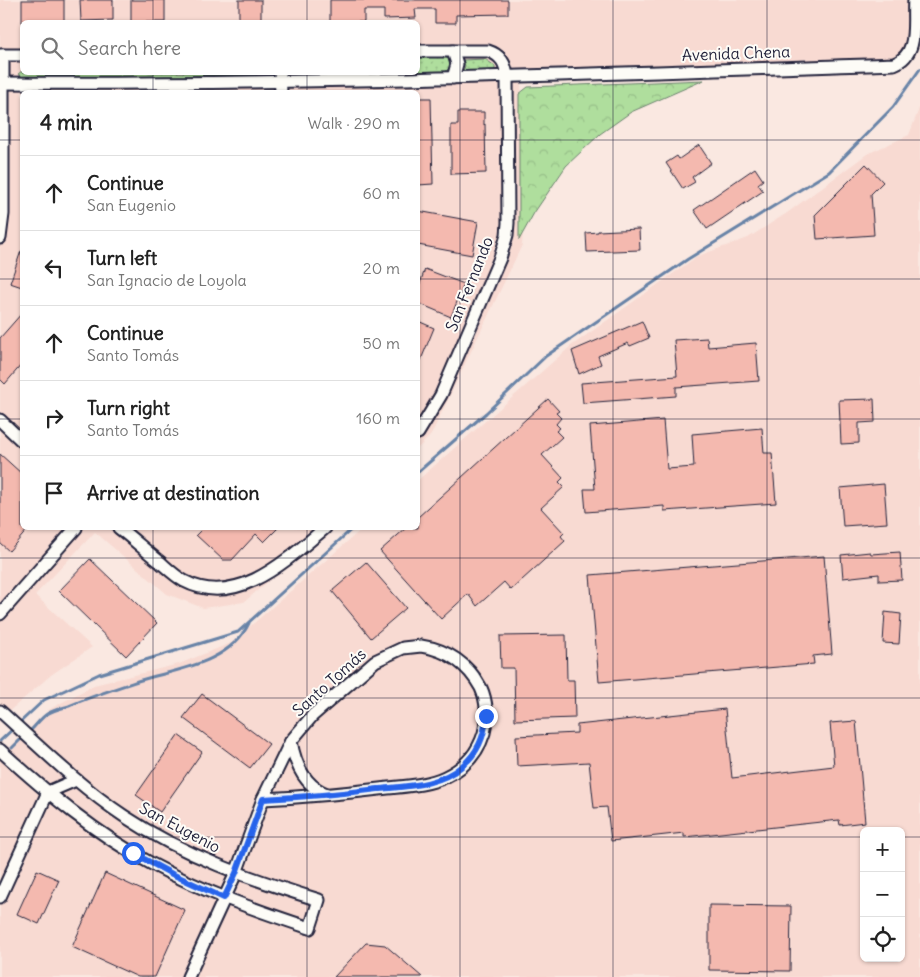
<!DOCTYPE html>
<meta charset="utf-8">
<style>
:root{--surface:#fff;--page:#f6f6f6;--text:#222;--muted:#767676;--line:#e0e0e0}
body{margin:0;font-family:Delius,sans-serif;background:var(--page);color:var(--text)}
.controls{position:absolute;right:15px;bottom:15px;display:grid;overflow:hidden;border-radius:8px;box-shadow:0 1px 4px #0004}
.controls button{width:45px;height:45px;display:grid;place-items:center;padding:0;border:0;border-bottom:1px solid var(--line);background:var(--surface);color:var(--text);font:25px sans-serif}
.stop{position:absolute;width:15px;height:15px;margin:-11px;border:4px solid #2563eb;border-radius:50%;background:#fff}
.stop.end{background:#2563eb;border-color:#fff;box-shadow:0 1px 5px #0008}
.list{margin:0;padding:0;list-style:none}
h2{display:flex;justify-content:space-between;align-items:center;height:65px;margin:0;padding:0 20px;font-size:21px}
h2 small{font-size:16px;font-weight:400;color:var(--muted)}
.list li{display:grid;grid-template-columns:32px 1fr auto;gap:15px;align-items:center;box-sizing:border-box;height:75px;padding:0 20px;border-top:1px solid var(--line)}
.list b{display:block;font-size:19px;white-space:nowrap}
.list p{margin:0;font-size:16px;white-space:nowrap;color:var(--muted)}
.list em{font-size:16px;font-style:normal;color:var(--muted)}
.icon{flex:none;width:28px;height:28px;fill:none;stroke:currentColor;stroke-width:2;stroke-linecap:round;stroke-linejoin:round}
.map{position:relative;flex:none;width:920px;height:977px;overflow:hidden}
.search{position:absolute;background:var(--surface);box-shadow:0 1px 4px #0004;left:20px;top:20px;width:400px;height:55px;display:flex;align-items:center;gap:12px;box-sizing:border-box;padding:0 18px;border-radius:8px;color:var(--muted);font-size:19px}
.panel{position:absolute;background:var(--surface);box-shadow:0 1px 4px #0004;left:20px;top:90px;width:400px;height:440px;border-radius:8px}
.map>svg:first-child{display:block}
</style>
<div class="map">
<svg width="920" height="977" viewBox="0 0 920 977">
<defs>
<pattern id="grass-dots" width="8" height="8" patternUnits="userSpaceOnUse" patternTransform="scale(1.25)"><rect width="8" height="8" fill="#afde9d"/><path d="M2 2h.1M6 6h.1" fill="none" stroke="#96be88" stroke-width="1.8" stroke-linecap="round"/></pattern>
<pattern id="forest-crowns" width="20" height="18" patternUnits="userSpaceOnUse" patternTransform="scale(1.25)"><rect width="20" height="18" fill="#afde9d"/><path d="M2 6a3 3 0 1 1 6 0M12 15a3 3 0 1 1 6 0" fill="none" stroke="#96be88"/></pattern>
</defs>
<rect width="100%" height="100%" fill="#fae8e1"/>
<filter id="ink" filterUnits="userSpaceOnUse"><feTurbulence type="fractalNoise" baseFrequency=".02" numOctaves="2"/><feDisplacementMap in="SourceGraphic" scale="10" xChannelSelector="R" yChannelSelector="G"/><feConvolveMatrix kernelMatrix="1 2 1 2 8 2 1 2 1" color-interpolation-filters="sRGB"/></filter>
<g filter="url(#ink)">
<g fill="#f8dad2" fill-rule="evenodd">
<path d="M 0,0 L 911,0 L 911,58 L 898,71 L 521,83 L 524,212 L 522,245 L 431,435 L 418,448 L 418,92 L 22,92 L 22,528 L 331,528 L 244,602 L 203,608 L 167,594 L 95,532 L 35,595 L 92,647 L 51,675 L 0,719 ZM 22,22 L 418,22 L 418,72 L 22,72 Z"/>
<path d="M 920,106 L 920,977 L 0,977 L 0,757 L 50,709 L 94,685 L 179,664 L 231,643 L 363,528 L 418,528 L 418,480 L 571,346 L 698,256 L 748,238 L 787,213 L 867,154 L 909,135 ZM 864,831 L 901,831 L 901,958 L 864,958 Z"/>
</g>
<g fill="url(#grass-dots)" stroke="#68806c">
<path d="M 443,57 L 450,59 L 450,67 L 445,72 L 418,72 L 418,58 Z"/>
<path d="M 485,59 L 495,66 L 495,73 L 462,73 L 465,66 L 463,60 Z"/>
<path d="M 22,71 L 22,72 L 258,73 L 255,76 L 23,77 L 18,74 Z"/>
</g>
<path fill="url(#forest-crowns)" stroke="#68806c" d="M 704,80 L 631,112 L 600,134 L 566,166 L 534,213 L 519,240 L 519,94 L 528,87 Z"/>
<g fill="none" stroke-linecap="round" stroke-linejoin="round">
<g stroke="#6783a7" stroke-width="3">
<path d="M 418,472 L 486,413 L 546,356 L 688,259 L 829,172 L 893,107 L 920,69"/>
<path d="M 31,730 C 36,725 41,718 47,714 C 53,710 62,708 69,706 C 92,696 117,688 141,680 C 179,669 230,663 249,623"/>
<path d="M 0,741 L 44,700 L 99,674 L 238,632 L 353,528"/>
<path d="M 12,748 L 21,739"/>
</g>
</g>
<g fill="#f4b9af" stroke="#22223b">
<rect x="22" y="0" width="42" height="22"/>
<path d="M 80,0 L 113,0 L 113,20 L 81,21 Z"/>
<rect x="131" y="0" width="34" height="22"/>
<rect x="239" y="0" width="22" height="22"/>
<path d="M 330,0 L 508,0 L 508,14 L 456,15 L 456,23 L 435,23 L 435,9 L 415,9 L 416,18 L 384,19 L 384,10 L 364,10 L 364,22 L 330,22 Z"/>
<path d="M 418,98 L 431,98 L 433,184 L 418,185 Z"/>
<path d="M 458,112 L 484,112 L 484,125 L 485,124 L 486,173 L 451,174 L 451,125 L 458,125 Z"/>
<path d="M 699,145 L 711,163 L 692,177 L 695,182 L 683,189 L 666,163 L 677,156 L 679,159 Z"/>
<path d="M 866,164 L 883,182 L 871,194 L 874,235 L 817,239 L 815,215 Z"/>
<path d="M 755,168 L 763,180 L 758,184 L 763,191 L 707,229 L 694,210 Z"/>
<path d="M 418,211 L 478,222 L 472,255 L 418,245 Z"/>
<path d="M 639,229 L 640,250 L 587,252 L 586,233 L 598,232 L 598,231 Z"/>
<path d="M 21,251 L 22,251 L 22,287 L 10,283 Z"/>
<path d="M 425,269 L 464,284 L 451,317 L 418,303 L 418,289 Z"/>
<path d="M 22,313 L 22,364 L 5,384 L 0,379 L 0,338 Z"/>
<path d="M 418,321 L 434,328 L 418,367 Z"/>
<path d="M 642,321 L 649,338 L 630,346 L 628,343 L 598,356 L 601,364 L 579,374 L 572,351 Z"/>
<path d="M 707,338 L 708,347 L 756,343 L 759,381 L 676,387 L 676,396 L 583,403 L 581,383 L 677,376 L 674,340 Z"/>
<path d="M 548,399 L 559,411 L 556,413 L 561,418 L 556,424 L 560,428 L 556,431 L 562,437 L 542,455 L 563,478 L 559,482 L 564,487 L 541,508 L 564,533 L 561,536 L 565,541 L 511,590 L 504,582 L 477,606 L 468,594 L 441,619 L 380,551 L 406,528 L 418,528 L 418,517 Z"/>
<path d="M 874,399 L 875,422 L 859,423 L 859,443 L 841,444 L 839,400 Z"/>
<path d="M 663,420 L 667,469 L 694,467 L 692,434 L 762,428 L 764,453 L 772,453 L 776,503 L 664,511 L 664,506 L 586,512 L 584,489 L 595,489 L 590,426 Z"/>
<path d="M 0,454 L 22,474 L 22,528 L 29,528 L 9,551 L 0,543 Z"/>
<path d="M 884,484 L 887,523 L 843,526 L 840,488 Z"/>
<path d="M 203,528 L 278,528 L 264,542 L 256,534 L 232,560 L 223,560 L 196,535 Z"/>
<path d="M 870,552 L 871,554 L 900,552 L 902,580 L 879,581 L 879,574 L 843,578 L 841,555 Z"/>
<path d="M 824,556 L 832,654 L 813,656 L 814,664 L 599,682 L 590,575 Z"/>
<path d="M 90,559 L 157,623 L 126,656 L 59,591 Z"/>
<path d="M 366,562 L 406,608 L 371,638 L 332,591 Z"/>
<path d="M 885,612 L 901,614 L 899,644 L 883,643 Z"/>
<path d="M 566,635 L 567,680 L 574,680 L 575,718 L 515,720 L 514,668 L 501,668 L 500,636 Z"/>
<path d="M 202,694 L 269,744 L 250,768 L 183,718 Z"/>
<path d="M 725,709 L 732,778 L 834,766 L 830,723 L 856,721 L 865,822 L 840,825 L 839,820 L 684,837 L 684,833 L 611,841 L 607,807 L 594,808 L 589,762 L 517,766 L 516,736 L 577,733 L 577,725 Z"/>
<path d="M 178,735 L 202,752 L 160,812 L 136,795 Z"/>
<path d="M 37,870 L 59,880 L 39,924 L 17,914 Z"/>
<path d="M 105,873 L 185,910 L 155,977 L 138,977 L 72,947 Z"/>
<path d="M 709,905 L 791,906 L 790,971 L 709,970 Z"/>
<path d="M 366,943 L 385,945 L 422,977 L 334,977 Z"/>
</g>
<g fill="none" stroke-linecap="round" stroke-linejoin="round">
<g stroke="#22223b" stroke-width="15">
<g id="street">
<path d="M 418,51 L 488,51 C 501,55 506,64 507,77 L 508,223 L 507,235 L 500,258 L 441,395 L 418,433"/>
<path d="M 453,51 L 457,64 L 453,78"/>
<path d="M 0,55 L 22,55"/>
<path d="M 280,72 L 281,92"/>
<path d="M 0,83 C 298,85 596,74 894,64 C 920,54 912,23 914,0"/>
<path d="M 0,238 L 3,214 L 3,55"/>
<path d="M 0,420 L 22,441"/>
<path d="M 119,528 C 133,539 146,551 160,562 C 168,569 175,576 184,581 C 237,609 288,559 325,528"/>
<path d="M 0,614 L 76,528"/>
<path d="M 421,646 C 448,650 468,664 481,688 C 487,701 488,719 484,733 C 478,753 464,768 445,777 C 428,785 407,786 388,788 C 347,793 305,797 263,799 L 291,741 L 313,715 L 375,661 L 403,648 Z"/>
<path d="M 0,711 C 41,748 79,786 124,816 C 184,856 251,879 319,900 L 310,928 C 255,910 202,891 152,864 C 96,834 46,792 0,750"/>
<path d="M 291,741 C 295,764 304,786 327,794"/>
<path d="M 0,897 L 48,792 L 76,780"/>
<path d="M 188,977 L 236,873 L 263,799"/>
</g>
</g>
<use href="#street" stroke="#fdfcf7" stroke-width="11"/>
</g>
</g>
<g fill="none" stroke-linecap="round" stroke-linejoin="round" filter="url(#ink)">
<path stroke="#2563eb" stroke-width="6" d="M 133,853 L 172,874 L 224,898 L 236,873 L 263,799 C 302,797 340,794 378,789 C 407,786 439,786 462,766 C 478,753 485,736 486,716"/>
</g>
<path fill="none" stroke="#22223b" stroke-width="1" stroke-opacity="0.55" d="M 153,0 L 153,22M 307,0 L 307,22M 460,0 L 460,977M 613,0 L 613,977M 767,0 L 767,977M 153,72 L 153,92M 307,72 L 307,92M 0,140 L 22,140M 418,140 L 920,140M 0,279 L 22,279M 418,279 L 920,279M 0,419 L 22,419M 418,419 L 920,419M 153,528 L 153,977M 307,528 L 307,977M 0,558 L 920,558M 0,698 L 920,698M 0,837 L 864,837M 901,837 L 920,837"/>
<g text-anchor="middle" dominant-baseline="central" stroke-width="4" stroke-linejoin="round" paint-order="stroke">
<g font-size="16" fill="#22223b" stroke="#fdfcf7">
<text transform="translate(736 53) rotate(-2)">Avenida Chena</text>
<text transform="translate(469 284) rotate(-68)">San Fernando</text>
<text transform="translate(329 682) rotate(-42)">Santo Tomás</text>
<text transform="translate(180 827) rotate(28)">San Eugenio</text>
</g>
</g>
</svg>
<div class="controls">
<button>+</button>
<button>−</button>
<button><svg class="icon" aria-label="locate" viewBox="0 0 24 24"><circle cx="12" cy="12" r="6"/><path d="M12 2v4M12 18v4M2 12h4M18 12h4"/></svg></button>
</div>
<div class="stop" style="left:133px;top:853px"></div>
<div class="stop end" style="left:486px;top:716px"></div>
<div class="search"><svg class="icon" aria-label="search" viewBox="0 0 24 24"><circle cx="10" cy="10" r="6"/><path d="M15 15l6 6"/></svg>Search here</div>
<section class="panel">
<h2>4 min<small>Walk · 290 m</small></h2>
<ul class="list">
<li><svg class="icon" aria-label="ahead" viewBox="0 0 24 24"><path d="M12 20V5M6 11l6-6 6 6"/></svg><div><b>Continue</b><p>San Eugenio</p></div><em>60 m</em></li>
<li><svg class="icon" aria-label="left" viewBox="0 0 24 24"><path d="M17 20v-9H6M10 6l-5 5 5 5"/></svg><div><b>Turn left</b><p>San Ignacio de Loyola</p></div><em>20 m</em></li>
<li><svg class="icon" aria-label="ahead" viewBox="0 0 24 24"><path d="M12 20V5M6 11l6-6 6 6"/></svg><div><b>Continue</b><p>Santo Tomás</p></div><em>50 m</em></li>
<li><svg class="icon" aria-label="right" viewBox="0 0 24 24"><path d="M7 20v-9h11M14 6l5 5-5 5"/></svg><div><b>Turn right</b><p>Santo Tomás</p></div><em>160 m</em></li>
<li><svg class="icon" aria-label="arrive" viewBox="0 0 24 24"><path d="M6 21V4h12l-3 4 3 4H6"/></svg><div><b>Arrive at destination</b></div></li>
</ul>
</section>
</div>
